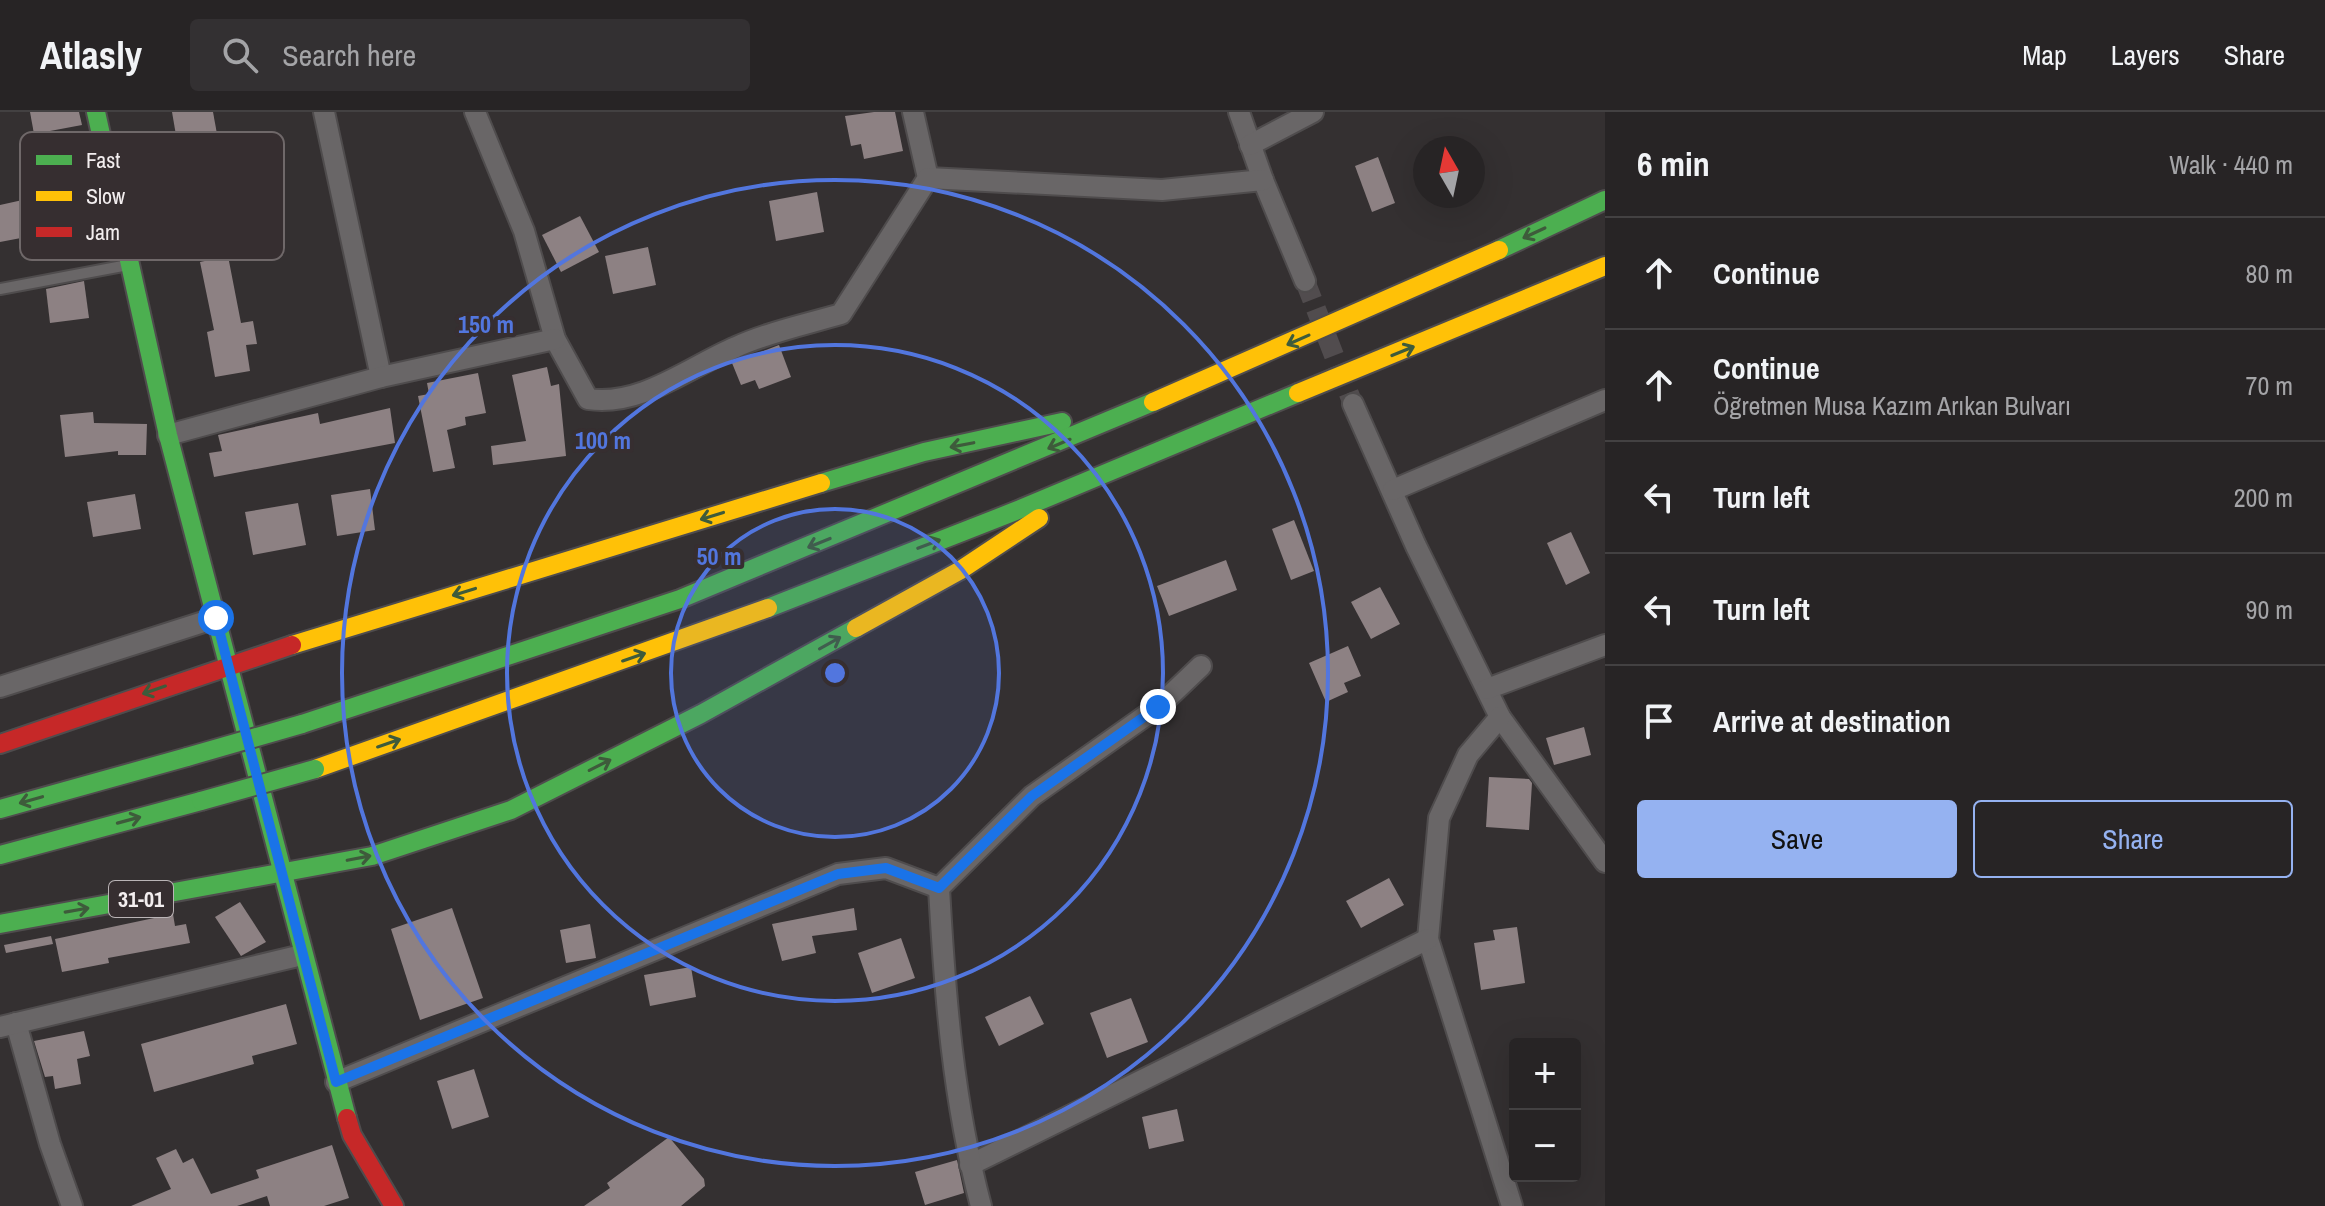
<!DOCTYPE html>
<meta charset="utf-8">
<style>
:root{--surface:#272425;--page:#333032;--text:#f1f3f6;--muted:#a4a4a7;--line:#434142;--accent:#95b2f1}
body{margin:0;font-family:"Archivo Narrow",sans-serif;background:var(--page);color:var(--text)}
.controls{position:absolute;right:24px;bottom:24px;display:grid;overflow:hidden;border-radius:8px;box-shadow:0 8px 32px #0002}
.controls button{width:72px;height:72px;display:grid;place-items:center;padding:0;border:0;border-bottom:2px solid var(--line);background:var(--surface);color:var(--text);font:40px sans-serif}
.compass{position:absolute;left:1413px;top:24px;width:72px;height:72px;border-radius:50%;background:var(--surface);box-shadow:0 8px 32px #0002;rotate:351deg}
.stop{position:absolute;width:24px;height:24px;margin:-18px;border:6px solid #1a73e8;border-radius:50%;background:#fff}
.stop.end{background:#1a73e8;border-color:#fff;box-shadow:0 2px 8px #0008}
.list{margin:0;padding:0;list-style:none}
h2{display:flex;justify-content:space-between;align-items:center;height:104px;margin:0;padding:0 32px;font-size:34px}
h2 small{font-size:26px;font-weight:400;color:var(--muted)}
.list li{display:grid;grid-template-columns:52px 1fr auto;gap:24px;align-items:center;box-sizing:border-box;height:112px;padding:0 32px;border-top:2px solid var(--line)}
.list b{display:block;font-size:30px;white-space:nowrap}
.list p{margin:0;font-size:26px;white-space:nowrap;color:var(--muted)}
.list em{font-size:26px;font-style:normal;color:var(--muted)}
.actions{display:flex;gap:16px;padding:24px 32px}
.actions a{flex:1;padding:18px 0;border:2px solid var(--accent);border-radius:8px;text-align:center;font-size:28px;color:var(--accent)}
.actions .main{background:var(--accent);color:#111}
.icon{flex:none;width:44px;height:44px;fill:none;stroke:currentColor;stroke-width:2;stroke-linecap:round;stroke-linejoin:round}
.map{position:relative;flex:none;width:1605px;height:1094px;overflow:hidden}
header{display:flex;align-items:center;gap:48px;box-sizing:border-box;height:112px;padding:0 40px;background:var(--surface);border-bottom:2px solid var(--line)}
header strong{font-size:38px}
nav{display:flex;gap:44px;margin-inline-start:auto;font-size:28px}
.search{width:560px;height:72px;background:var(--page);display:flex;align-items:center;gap:20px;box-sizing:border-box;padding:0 28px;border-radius:8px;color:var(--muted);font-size:30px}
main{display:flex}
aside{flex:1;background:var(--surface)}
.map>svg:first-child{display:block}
</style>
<header>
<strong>Atlasly</strong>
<div class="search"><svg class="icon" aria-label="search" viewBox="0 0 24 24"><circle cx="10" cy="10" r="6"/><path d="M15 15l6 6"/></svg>Search here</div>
<nav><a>Map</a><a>Layers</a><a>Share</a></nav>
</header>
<main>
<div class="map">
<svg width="1605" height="1094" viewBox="0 0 1605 1094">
<rect width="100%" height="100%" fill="#343031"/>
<g fill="#8d8183">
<path d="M 30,0 L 79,0 L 82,13 L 34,22 Z"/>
<path d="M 172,0 L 213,0 L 217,22 L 177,29 Z"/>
<path d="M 874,0 L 895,0 L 903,39 L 864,47 L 861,32 L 851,34 L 845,4 Z"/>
<path d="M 1378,45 L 1395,91 L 1372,100 L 1355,54 Z"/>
<path d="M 817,80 L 824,120 L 776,129 L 769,89 Z"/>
<path d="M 27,87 L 28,94 L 36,92 L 42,122 L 0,130 L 0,93 Z"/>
<path d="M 580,104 L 599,140 L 561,160 L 542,123 Z"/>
<path d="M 648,135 L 656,173 L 613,182 L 605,144 Z"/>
<path d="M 228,144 L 241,211 L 253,209 L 257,232 L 246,233 L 250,259 L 215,265 L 207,220 L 214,218 L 200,150 Z"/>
<path d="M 84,169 L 89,206 L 50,211 L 46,177 Z"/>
<path d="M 779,233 L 791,265 L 759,277 L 755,268 L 741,273 L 732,251 Z"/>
<path d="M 547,255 L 551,274 L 559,272 L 566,344 L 493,353 L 491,334 L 526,329 L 512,263 Z"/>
<path d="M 478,261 L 486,301 L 465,305 L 466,313 L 447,318 L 455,356 L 433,360 L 418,284 L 429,282 L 427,271 Z"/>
<path d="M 390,296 L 395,331 L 214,365 L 209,341 L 222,339 L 218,323 L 318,301 L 320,312 Z"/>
<path d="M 93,300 L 94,311 L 147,312 L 146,343 L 118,343 L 118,339 L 65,345 L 60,303 Z"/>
<path d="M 370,377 L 375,418 L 337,424 L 331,383 Z"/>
<path d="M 135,382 L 141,417 L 93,425 L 87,390 Z"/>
<path d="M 298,391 L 306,433 L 253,443 L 245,400 Z"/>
<path d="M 1294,408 L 1314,459 L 1291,468 L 1272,417 Z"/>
<path d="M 1571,420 L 1590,461 L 1566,473 L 1547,431 Z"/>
<path d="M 1226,448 L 1237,478 L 1169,504 L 1157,474 Z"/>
<path d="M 1380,475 L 1400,512 L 1371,527 L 1351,490 Z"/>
<path d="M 1348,534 L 1361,564 L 1344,571 L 1348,580 L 1326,590 L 1309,551 Z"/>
<path d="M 1584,615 L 1591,643 L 1554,653 L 1546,626 Z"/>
<path d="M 1489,665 L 1529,667 L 1532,671 L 1529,718 L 1486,715 Z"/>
<path d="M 1389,766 L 1404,793 L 1361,816 L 1346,789 Z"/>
<path d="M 240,790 L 266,830 L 241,844 L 215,805 Z"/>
<path d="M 452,796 L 483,886 L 420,908 L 391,817 Z"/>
<path d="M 854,796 L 857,818 L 812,824 L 816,841 L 782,849 L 772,812 Z"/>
<path d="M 173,802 L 175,814 L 186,812 L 190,831 L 108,846 L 109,851 L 62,860 L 55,827 Z"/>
<path d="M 590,812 L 596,846 L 566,851 L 560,818 Z"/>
<path d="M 1517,815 L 1525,871 L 1481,878 L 1474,831 L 1495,828 L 1493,818 Z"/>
<path d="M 51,824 L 53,832 L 6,841 L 4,833 Z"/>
<path d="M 901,826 L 915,866 L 872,881 L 858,841 Z"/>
<path d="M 691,855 L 696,885 L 650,894 L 644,863 Z"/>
<path d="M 1030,884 L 1044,912 L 999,934 L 985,905 Z"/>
<path d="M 1131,886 L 1148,930 L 1107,946 L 1090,901 Z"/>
<path d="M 286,892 L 297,932 L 252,944 L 254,952 L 154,980 L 141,932 Z"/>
<path d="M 84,919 L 90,944 L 77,947 L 81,972 L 55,977 L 53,964 L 45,965 L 34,929 Z"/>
<path d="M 474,957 L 489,1005 L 452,1017 L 437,969 Z"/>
<path d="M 1177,997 L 1184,1029 L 1149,1037 L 1142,1005 Z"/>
<path d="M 669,1025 L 704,1067 L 705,1074 L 681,1094 L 584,1094 L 610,1076 L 607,1071 Z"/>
<path d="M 332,1033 L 349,1086 L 324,1094 L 270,1094 L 267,1084 L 237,1094 L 131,1094 L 171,1077 L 156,1046 L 176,1037 L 183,1051 L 193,1046 L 211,1082 L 259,1066 L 256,1058 Z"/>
<path d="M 957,1048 L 964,1081 L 925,1093 L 915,1060 Z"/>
</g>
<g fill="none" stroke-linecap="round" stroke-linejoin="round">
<path stroke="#514c4e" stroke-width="20" stroke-dasharray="20 10" stroke-linecap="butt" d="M 1305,169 L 1353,292"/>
<g stroke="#4f4c4d" stroke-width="14">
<path id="lane" d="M 0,177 L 128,153"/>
</g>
<g stroke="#4f4c4d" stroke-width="24">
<g id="street">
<path d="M 324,0 L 381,265"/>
<path d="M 475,0 L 524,119 L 555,227 L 588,287 C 641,295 689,255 736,235 C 769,220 807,212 841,202 L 928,66 L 913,0"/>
<path d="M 1239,0 L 1263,68 L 1305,169"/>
<path d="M 1250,33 L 1313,0"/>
<path d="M 928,66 L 1162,78 L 1263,68"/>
<path d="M 1353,292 L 1416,434 L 1500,605 L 1605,750"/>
<path d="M 168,323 L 381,265 L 555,227"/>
<path d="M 1393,378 L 1605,288"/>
<path d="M 0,575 L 216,506"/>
<path d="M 1487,577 L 1605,533"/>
<path d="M 1500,605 L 1468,643 L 1439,706 L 1428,827 L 1512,1094"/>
<path d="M 16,911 L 50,1032 L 72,1094"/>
<path d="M 0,915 L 302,843"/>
<path d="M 336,970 L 838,762 L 886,756 L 939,776"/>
<path d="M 970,1053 L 1428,827"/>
<path d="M 981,1094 C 953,989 945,884 939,776 L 1032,684 L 1158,595 L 1201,554"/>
</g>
</g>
<g stroke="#4f4c4d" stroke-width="22">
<g id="fast">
<path d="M 96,0 L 168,323 L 347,1006"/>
<path d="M 1499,138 L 1605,88"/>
<path d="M 821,371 L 924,340 L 1062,310"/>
<path d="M 768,496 L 1013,400 L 1298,281"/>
<path d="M 302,612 L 680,487 L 1153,290"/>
<path d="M 0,697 L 187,645"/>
<path d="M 0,743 L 201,689"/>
<path d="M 0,812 L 372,744 L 511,698 L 701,602 L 856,516"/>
</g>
</g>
<g stroke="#4f4c4d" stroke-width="22">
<g id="slow">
<path d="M 1298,281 L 1605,154"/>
<path d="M 1153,290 L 1499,138"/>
<path d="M 856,516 L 959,459 L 1039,406"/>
<path d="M 292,533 L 821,371"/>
<path d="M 315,657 L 768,496"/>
</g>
</g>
<g stroke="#4f4c4d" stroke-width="22">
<g id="jam">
<path d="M 0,632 L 292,533"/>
<path d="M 347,1006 L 352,1023 L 394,1094"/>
</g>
</g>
<use href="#lane" stroke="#696667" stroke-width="10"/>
<use href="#street" stroke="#696667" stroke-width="20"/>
<use href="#fast" stroke="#4caf50" stroke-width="18"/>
<use href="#slow" stroke="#ffc107" stroke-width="18"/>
<use href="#jam" stroke="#c62828" stroke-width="18"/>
<g stroke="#4f4c4d" stroke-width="22" stroke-linecap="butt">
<g id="fast-bridge">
<path d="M 187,645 L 302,612"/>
<path d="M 201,689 L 315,657"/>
</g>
</g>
<use href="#fast-bridge" stroke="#4caf50" stroke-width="18"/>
</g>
<defs><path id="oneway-shaft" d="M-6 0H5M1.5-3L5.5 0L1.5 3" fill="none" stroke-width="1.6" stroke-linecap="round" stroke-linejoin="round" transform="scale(2)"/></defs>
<g stroke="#3e5b3b">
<use href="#oneway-shaft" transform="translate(1534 121) rotate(155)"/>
<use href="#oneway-shaft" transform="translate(1298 228) rotate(156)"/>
<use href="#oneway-shaft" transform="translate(1403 239) rotate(-22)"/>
<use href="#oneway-shaft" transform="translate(1059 332) rotate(157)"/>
<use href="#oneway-shaft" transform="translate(962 333) rotate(169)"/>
<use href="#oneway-shaft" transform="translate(712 404) rotate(163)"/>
<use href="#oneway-shaft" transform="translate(819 431) rotate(158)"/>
<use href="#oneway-shaft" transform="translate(929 432) rotate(-21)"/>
<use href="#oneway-shaft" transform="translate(464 480) rotate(163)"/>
<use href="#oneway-shaft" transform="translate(830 531) rotate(-29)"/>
<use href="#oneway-shaft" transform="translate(634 545) rotate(-19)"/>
<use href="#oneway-shaft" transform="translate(154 578) rotate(161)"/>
<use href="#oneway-shaft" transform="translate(389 631) rotate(-19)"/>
<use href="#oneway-shaft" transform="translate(600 653) rotate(-27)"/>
<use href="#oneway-shaft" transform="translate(31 688) rotate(164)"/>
<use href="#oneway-shaft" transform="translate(129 708) rotate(-15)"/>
<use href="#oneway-shaft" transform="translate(359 746) rotate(-11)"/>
<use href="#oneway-shaft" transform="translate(77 798) rotate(-10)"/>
</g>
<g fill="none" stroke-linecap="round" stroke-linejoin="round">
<path stroke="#1a73e8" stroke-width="10" d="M 216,506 L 336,970 L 838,762 L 886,756 L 939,776 L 1032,684 L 1158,595"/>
</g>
<circle cx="835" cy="561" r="164" fill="#5276de" fill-opacity=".12"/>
<g fill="none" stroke="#5276de" stroke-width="4">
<circle cx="835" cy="561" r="164"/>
<circle cx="835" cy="561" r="328"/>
<circle cx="835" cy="561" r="493"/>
</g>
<g text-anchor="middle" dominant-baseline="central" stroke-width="8" stroke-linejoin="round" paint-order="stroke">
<rect fill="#362e30" stroke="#bab4b6" stroke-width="2" x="109" y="769" width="64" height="36" rx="6"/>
<g font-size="22" font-weight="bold" fill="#f3eeef">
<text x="141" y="787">31-01</text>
</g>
</g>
<rect x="20" y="20" width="264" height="128" rx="12" fill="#362e30" stroke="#6f6869" stroke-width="2"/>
<rect x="36" y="43" width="36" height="10" fill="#4caf50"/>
<rect x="36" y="79" width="36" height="10" fill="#ffc107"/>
<rect x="36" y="115" width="36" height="10" fill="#c62828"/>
<g font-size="22" fill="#f3eeef">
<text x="86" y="56">Fast</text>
<text x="86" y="92">Slow</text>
<text x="86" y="128">Jam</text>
</g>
<circle cx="835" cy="561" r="12" fill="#5276de" stroke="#362e30" stroke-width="4"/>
<g font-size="24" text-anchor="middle" font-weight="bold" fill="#5276de" stroke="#362e30" stroke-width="8" stroke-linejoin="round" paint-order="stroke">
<text x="486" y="221">150 m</text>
<text x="603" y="337">100 m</text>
<text x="719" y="453">50 m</text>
</g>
</svg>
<div class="controls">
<button>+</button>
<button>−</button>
</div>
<svg class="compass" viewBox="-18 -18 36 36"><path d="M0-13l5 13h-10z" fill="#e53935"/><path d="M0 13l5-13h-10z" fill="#a4a4a7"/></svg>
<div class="stop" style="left:216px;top:506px"></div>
<div class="stop end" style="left:1158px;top:595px"></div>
</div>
<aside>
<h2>6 min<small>Walk · 440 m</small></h2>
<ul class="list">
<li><svg class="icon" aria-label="ahead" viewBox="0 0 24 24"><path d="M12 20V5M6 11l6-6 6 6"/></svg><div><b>Continue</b></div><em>80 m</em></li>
<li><svg class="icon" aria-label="ahead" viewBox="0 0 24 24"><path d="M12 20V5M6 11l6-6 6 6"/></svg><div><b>Continue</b><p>Öğretmen Musa Kazım Arıkan Bulvarı</p></div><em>70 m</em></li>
<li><svg class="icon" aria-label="left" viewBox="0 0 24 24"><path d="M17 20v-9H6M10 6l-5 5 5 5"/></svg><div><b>Turn left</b></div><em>200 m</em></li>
<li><svg class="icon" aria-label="left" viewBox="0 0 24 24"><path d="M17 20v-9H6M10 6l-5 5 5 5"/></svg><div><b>Turn left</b></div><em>90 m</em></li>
<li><svg class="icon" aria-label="arrive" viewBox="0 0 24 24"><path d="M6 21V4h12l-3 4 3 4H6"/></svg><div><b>Arrive at destination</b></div></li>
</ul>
<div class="actions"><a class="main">Save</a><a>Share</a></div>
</aside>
</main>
